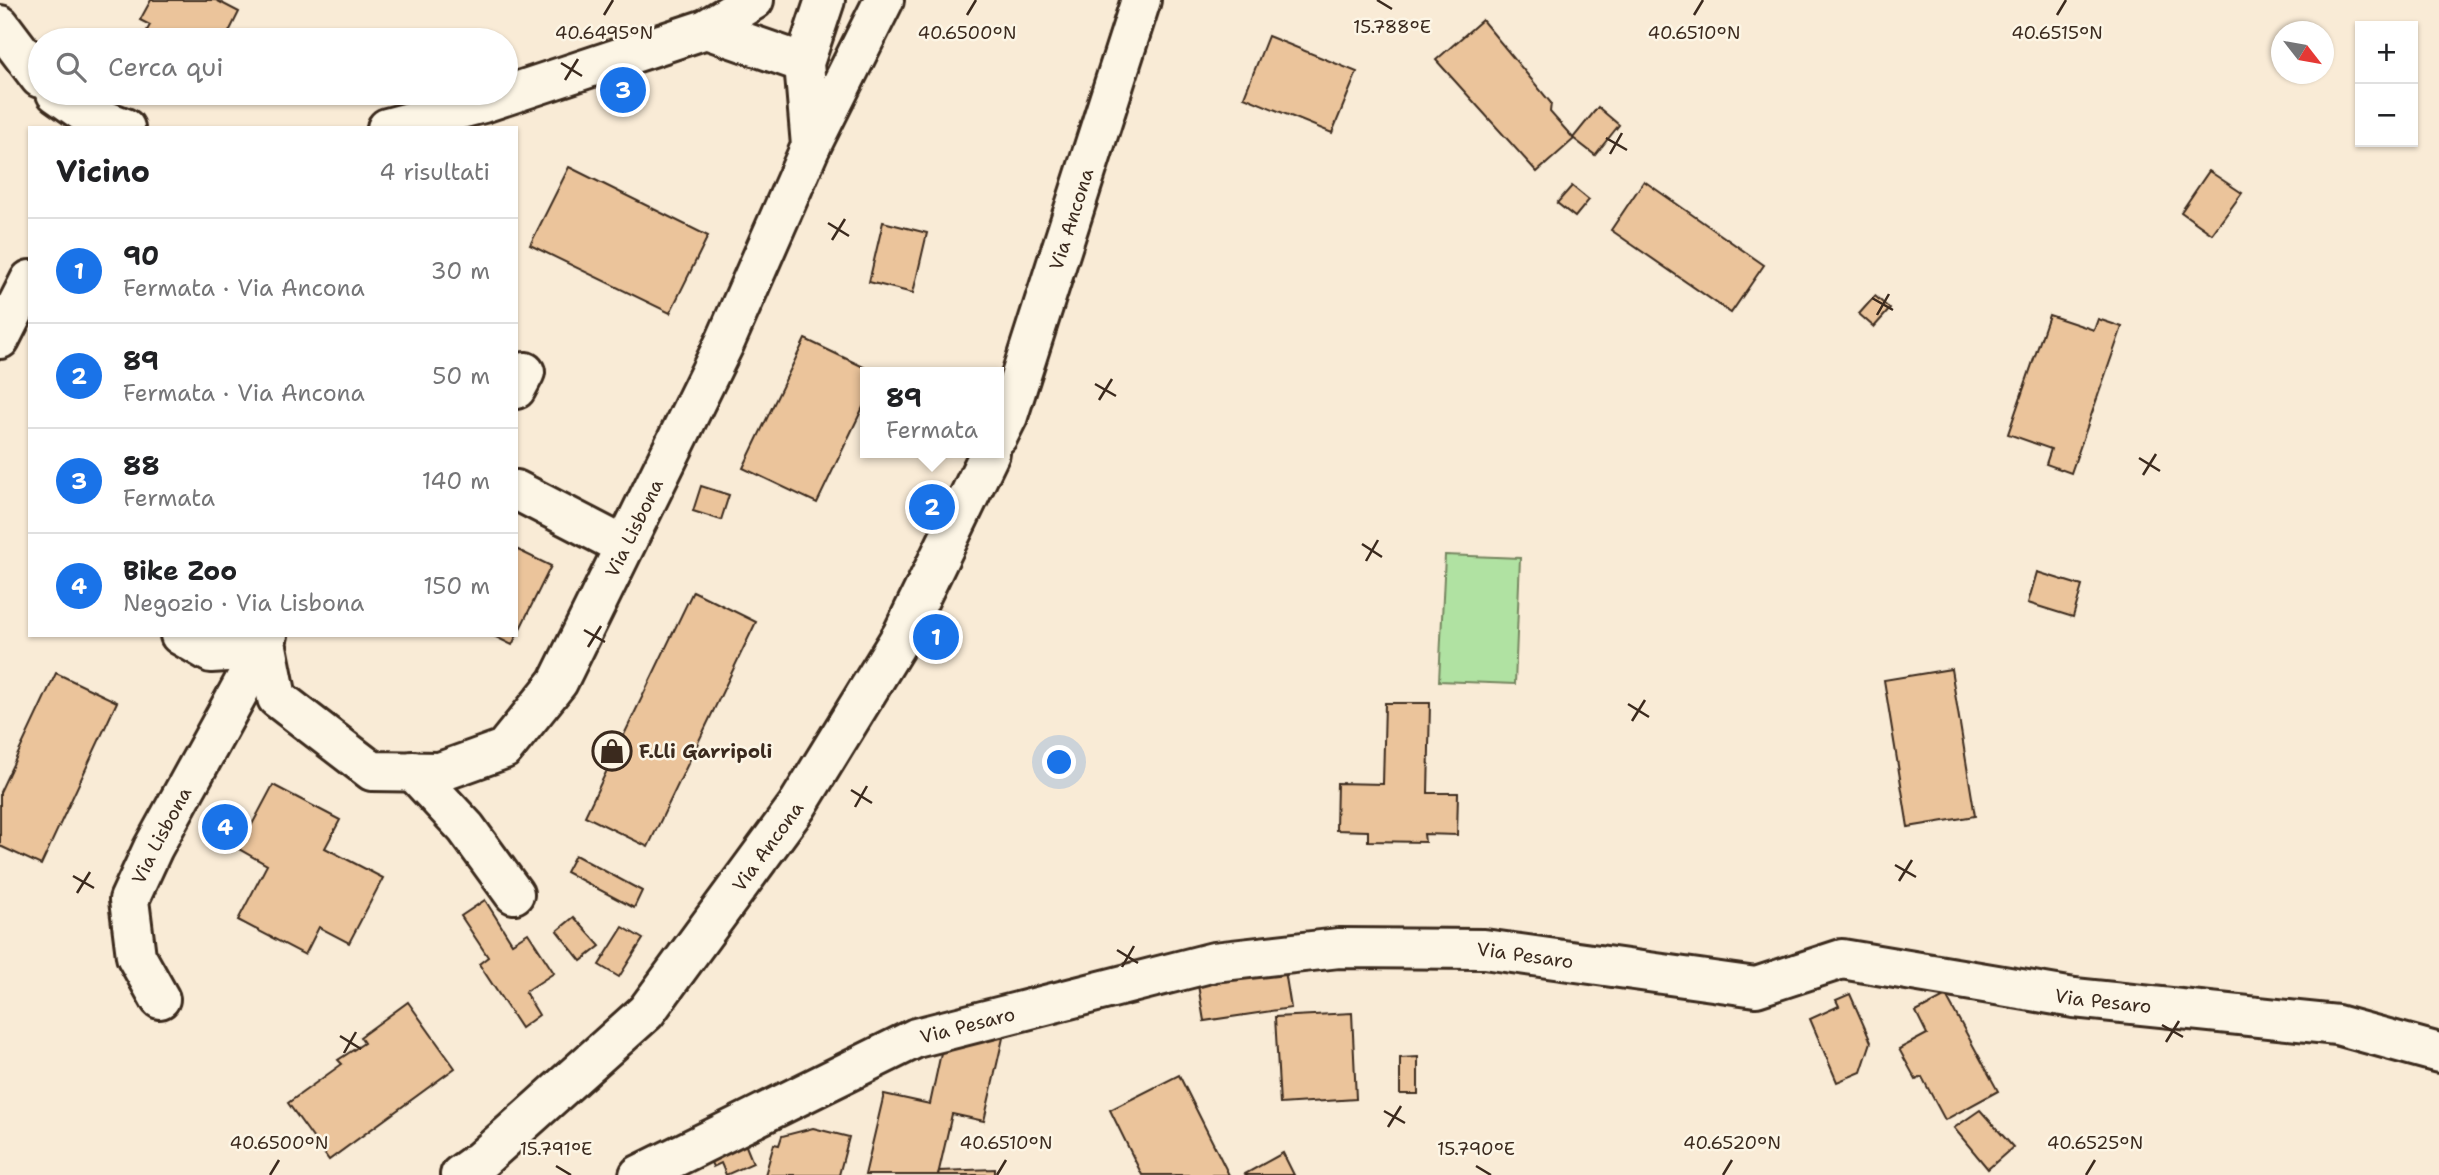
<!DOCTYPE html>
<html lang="it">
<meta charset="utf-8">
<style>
:root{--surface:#fff;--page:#f2f2f2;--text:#202124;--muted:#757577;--line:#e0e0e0;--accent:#1a73e8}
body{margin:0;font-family:"Shantell Sans",sans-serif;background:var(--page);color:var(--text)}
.controls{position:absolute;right:21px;top:21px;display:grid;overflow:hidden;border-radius:0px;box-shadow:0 2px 5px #0004}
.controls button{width:63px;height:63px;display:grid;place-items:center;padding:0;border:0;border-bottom:2px solid var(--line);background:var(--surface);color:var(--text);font:35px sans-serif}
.compass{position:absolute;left:2271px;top:21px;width:63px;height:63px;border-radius:50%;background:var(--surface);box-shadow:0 2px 5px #0004;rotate:121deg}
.you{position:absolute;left:1060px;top:763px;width:24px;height:24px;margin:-18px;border:5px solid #fff;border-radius:50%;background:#1a73e8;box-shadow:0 0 0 10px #1a73e833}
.badge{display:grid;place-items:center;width:46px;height:46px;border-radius:50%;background:var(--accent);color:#fff;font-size:23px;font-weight:700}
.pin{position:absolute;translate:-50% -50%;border:4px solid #fff;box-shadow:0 2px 7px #0006}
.popup{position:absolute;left:860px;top:367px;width:144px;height:91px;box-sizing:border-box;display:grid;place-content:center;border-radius:0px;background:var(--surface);filter:drop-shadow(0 2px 5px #0005);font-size:23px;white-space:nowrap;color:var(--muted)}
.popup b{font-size:26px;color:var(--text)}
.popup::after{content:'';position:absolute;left:50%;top:100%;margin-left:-14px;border:14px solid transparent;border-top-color:var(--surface)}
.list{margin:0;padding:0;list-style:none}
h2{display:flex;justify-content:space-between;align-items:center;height:91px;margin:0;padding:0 28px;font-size:30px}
h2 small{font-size:23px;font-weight:400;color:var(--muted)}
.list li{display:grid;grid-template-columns:46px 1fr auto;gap:21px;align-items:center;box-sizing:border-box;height:105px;padding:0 28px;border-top:2px solid var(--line)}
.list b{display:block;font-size:26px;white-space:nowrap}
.list p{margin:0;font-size:23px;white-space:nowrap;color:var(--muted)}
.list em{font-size:23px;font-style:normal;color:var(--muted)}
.icon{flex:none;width:38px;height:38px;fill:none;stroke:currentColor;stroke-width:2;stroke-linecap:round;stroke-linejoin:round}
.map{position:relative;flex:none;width:2439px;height:1175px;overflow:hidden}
.search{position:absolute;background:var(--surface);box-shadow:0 2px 5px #0004;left:28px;top:28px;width:490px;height:77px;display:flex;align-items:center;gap:18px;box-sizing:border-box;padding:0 24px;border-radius:38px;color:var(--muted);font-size:26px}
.panel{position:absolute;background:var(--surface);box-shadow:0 2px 5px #0004;left:28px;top:126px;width:490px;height:511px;border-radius:0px}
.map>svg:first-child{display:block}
</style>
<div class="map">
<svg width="2439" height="1175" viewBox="0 0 2439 1175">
<rect width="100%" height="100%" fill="#f9ebd6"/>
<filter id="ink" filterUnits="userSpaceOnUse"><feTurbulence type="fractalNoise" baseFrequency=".0143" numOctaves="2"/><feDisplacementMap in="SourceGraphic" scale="14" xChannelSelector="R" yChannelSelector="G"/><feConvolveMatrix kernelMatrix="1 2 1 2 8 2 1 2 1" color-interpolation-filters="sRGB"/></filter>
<g filter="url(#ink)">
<path fill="#b0e2a2" stroke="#768660" stroke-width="2" d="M 1445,555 L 1520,558 L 1515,684 L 1439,681 Z"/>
<g fill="#ebc49b" stroke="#3b2a1e" stroke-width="2">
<path d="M 151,0 L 216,0 L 239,12 L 225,40 L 142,40 L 150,25 L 140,20 Z"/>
<path d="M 1482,20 L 1551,103 L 1550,112 L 1574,139 L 1537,172 L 1436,60 Z"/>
<path d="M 1268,36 L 1357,72 L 1332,133 L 1244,97 Z"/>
<path d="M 1598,107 L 1619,125 L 1595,155 L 1573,138 Z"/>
<path d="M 569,167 L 708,236 L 670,313 L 530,245 Z"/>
<path d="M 2209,171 L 2242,193 L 2212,234 L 2181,212 Z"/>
<path d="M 1644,181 L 1764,265 L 1731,313 L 1611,230 Z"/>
<path d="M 1572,186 L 1589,200 L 1575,217 L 1557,203 Z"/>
<path d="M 883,222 L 927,233 L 913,293 L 869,282 Z"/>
<path d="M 1875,296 L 1890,309 L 1874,327 L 1859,314 Z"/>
<path d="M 2049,315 L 2094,330 L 2098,319 L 2122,327 L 2071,473 L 2046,464 L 2051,449 L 2008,434 Z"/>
<path d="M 805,339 L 874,372 L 866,372 L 866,401 L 817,503 L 743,468 Z"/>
<path d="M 701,486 L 729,495 L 721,520 L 693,511 Z"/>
<path d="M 516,549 L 551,566 L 512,645 L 492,635 L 516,635 Z"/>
<path d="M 2037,572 L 2082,586 L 2073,617 L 2028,603 Z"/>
<path d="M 693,591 L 756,622 L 648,847 L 585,816 Z"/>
<path d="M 1951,669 L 1975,816 L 1908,827 L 1884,680 Z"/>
<path d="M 56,673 L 117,702 L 41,865 L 0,846 L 0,792 Z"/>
<path d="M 1385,703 L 1430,703 L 1428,793 L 1458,793 L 1457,835 L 1424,834 L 1425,842 L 1368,841 L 1368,831 L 1336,830 L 1337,783 L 1383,784 Z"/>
<path d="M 273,785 L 340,820 L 325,848 L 383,878 L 349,943 L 319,927 L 305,955 L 238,920 L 267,865 L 239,849 Z"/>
<path d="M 575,855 L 642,891 L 634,908 L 566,872 Z"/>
<path d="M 485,900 L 512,943 L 528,933 L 554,973 L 525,992 L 539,1015 L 521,1028 L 479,964 L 488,957 L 461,916 Z"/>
<path d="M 574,917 L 600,946 L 581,961 L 557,931 Z"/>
<path d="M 623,927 L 643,939 L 619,977 L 599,965 Z"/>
<path d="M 1285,971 L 1291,1008 L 1204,1021 L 1198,985 Z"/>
<path d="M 1850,994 L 1871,1042 L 1861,1072 L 1837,1082 L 1810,1019 L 1839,1006 L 1836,1000 Z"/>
<path d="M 1946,996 L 1998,1091 L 1945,1120 L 1922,1077 L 1916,1080 L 1899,1049 L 1927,1034 L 1916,1012 Z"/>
<path d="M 408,1002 L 455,1068 L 329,1160 L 288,1103 L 342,1064 L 338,1060 L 364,1043 L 360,1037 Z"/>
<path d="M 1352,1013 L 1356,1099 L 1280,1104 L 1275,1017 Z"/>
<path d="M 1005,1029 L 984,1121 L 952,1114 L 938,1175 L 865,1175 L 884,1094 L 930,1104 L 944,1039 Z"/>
<path d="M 1418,1057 L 1418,1094 L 1400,1094 L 1400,1058 Z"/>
<path d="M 1179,1075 L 1229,1175 L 1142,1175 L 1110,1110 Z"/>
<path d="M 1980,1110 L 2013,1147 L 1988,1169 L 1954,1128 Z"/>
<path d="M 813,1128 L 849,1137 L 839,1175 L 765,1175 L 774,1144 L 779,1145 L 782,1136 Z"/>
<path d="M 744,1141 L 753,1163 L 726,1175 L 721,1163 L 713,1167 L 708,1156 Z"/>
<path d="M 1283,1153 L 1294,1175 L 1246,1175 L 1245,1174 Z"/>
<path d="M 995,1169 L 995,1175 L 938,1175 L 939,1171 Z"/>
</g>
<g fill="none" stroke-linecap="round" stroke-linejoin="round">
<g stroke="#3b2a1e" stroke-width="44">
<g id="minor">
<path d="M 0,25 L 40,78"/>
<path d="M 706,29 L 804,63"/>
<path d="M 56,93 L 83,112 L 125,128"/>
<path d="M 387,128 L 483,103 L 706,29 L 754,0"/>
<path d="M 811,146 L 884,0"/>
<path d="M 0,339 L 30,280"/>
<path d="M 516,389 L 525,372"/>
<path id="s1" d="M 998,436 L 1008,416 L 1141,0"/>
<path d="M 516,490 L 624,546"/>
<path d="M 180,635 L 211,653 L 227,652 L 266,642"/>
<path id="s2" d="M 268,635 L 266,642 L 277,698 L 372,771 L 440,772 L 504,749 L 558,682 L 725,342 L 811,146 L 804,63 L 825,0"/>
<path d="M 413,771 L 466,828 L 514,894"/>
<path id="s3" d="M 160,999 L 136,956 L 129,900 L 153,848 L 266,642"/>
<path id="s4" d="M 460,1175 L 481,1160 L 646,1012 L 797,806 L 902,635 L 990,453"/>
<path id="s5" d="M 639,1175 L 916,1038 L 1214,962 L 1339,948 L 1484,949 L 1756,987 L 1842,959 L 2074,998 L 2337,1025 L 2439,1053"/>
</g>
</g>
<use href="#minor" stroke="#fcf5e5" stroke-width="38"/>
</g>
</g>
<path fill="none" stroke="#3b2a1e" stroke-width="2.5" d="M 1377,0 L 1392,9M 604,15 L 613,0M 967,15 L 976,0M 1694,15 L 1703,0M 2057,15 L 2066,0M 561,63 L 582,76M 565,80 L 578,59M 1606,138 L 1627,150M 1610,154 L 1622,133M 828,223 L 849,236M 832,240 L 845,219M 1872,298 L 1893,310M 1877,315 L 1889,294M 1095,384 L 1116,396M 1099,400 L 1112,379M 2139,458 L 2160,471M 2143,475 L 2156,454M 1362,544 L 1382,557M 1366,561 L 1378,540M 584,630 L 605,642M 588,647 L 601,626M 1628,704 L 1649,717M 1632,721 L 1645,700M 851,790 L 872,803M 855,807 L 867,786M 1895,865 L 1916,877M 73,876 L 94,888M 1899,881 L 1912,860M 77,893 L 90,872M 1117,950 L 1138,963M 1122,967 L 1134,946M 2162,1025 L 2183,1037M 340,1036 L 361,1049M 2166,1042 L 2179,1021M 344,1053 L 356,1032M 1384,1111 L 1405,1123M 1388,1127 L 1401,1106M 556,1166 L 571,1175M 1476,1166 L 1491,1175M 270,1175 L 279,1160M 997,1175 L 1006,1160M 1723,1175 L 1732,1160M 2086,1175 L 2095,1160"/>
<defs>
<g id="shop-ring" transform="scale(2.0125)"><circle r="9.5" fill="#fcf5e5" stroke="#3b2a1e" stroke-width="1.5"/><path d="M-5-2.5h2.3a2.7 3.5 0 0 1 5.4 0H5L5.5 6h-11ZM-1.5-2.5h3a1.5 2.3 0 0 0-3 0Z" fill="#3b2a1e"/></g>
</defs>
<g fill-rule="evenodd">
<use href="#shop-ring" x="612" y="751"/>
</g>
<g text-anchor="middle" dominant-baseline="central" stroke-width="5" stroke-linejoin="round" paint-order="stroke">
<g font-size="19" fill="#3b2a1e" stroke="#fcf5e5">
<text stroke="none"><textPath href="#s1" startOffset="229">Via Ancona</textPath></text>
<text stroke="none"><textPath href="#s2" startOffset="578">Via Lisbona</textPath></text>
<text stroke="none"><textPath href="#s3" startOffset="178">Via Lisbona</textPath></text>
<text stroke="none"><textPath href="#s4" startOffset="453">Via Ancona</textPath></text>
<text stroke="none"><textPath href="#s5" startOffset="929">Via Pesaro</textPath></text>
<text stroke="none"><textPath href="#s5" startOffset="1517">Via Pesaro</textPath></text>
<text stroke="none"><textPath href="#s5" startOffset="362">Via Pesaro</textPath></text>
</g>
<g font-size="19" font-weight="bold" fill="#3b2a1e" stroke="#fcf5e5" text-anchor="start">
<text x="639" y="751">F.Lli Garripoli</text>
</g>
</g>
<g font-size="18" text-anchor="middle" fill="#3b2a1e" stroke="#fcf5e5" stroke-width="5" stroke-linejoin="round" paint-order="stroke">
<text x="1392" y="33">15.788°E</text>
<text x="604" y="39">40.6495°N</text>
<text x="967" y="39">40.6500°N</text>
<text x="1694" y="39">40.6510°N</text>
<text x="2057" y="39">40.6515°N</text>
<text x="279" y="1149">40.6500°N</text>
<text x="1006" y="1149">40.6510°N</text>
<text x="1732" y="1149">40.6520°N</text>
<text x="2095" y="1149">40.6525°N</text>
<text x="556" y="1155">15.791°E</text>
<text x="1476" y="1155">15.790°E</text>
</g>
</svg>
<div class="controls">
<button>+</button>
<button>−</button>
</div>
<svg class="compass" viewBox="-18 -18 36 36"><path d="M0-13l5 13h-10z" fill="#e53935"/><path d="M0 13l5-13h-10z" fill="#757577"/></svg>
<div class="you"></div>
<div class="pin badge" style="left:936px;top:637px">1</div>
<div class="pin badge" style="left:932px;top:507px">2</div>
<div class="popup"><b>89</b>Fermata</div>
<div class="pin badge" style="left:623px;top:90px">3</div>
<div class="pin badge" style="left:225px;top:827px">4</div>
<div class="search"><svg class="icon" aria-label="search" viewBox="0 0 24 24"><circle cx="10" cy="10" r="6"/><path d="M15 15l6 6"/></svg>Cerca qui</div>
<section class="panel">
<h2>Vicino<small>4 risultati</small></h2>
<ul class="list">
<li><span class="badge">1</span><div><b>90</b><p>Fermata · Via Ancona</p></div><em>30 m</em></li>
<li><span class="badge">2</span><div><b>89</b><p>Fermata · Via Ancona</p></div><em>50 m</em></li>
<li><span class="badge">3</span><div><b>88</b><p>Fermata</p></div><em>140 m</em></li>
<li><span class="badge">4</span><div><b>Bike Zoo</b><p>Negozio · Via Lisbona</p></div><em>150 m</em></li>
</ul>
</section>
</div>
